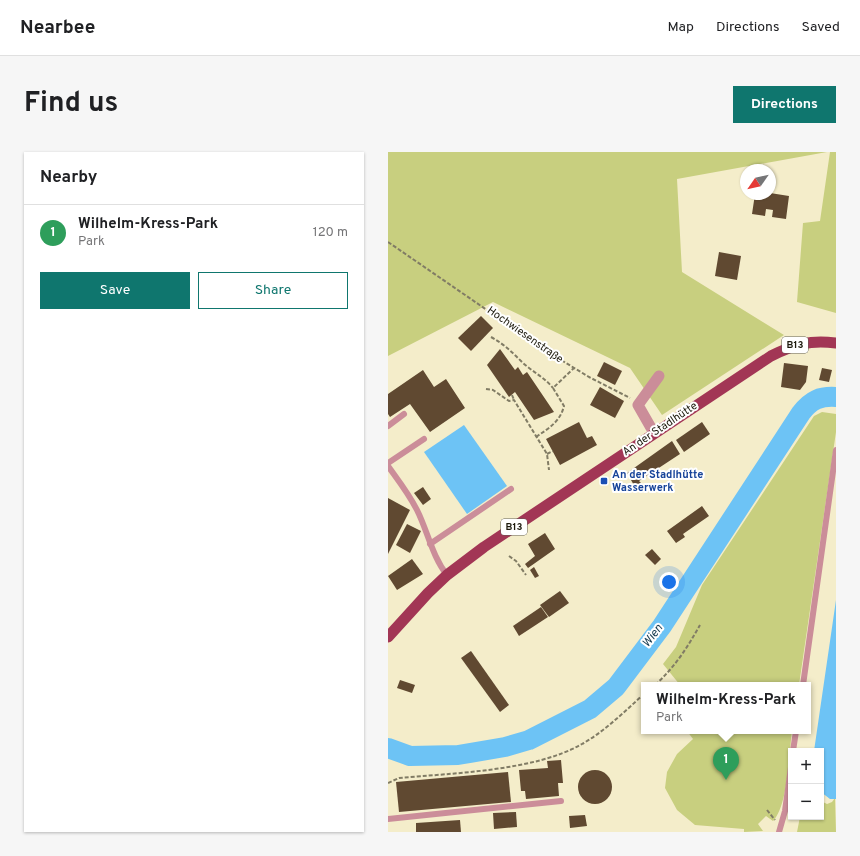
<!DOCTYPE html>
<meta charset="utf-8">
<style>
:root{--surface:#fff;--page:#f6f6f6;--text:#202124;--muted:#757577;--line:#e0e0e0;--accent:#0f766e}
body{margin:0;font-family:Overpass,sans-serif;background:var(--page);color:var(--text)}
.controls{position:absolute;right:12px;bottom:12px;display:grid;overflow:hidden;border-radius:0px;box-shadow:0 1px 3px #0004}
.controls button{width:36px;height:36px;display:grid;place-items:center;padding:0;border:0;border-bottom:1px solid var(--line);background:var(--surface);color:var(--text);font:20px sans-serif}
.compass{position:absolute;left:352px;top:12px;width:36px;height:36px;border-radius:50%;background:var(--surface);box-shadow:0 1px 3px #0004;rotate:236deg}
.you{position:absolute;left:281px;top:430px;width:14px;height:14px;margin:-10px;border:3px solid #fff;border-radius:50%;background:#1a73e8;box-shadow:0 0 0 6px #1a73e833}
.badge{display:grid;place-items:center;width:26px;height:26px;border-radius:50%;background:var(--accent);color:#fff;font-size:13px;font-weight:700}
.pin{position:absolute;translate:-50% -33px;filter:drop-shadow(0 1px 2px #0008)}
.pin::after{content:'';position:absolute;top:21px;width:14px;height:12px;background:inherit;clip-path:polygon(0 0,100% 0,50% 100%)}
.popup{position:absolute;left:253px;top:530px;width:170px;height:52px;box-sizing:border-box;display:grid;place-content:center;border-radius:0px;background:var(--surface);filter:drop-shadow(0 1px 3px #0005);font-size:13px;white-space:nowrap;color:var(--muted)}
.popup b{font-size:15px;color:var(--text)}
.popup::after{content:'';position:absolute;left:50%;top:100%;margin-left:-8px;border:8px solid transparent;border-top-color:var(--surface)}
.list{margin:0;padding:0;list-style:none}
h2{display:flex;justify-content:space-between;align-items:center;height:52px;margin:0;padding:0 16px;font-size:17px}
h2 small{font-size:13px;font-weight:400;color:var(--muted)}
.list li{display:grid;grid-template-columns:26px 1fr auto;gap:12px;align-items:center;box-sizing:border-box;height:56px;padding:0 16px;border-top:1px solid var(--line)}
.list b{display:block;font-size:15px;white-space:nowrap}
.list p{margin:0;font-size:13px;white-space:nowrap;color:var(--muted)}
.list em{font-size:13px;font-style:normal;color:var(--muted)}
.actions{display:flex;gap:8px;padding:12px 16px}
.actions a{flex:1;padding:9px 0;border:1px solid var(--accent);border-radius:0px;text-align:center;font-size:14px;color:var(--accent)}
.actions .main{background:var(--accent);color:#fff}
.map{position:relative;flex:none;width:448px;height:680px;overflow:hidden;border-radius:0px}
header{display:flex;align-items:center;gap:24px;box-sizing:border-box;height:56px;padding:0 20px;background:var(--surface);border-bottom:1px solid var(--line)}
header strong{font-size:19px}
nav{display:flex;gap:22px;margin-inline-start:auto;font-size:14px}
.intro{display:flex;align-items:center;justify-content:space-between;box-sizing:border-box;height:96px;padding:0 24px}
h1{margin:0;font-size:28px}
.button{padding:10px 18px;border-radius:0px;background:var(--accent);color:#fff;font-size:14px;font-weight:700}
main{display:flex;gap:24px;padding:0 24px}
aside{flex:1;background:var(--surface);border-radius:0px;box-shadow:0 1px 3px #0004}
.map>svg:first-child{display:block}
</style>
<header>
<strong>Nearbee</strong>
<nav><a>Map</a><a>Directions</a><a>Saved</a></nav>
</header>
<div class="intro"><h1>Find us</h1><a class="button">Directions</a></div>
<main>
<aside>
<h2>Nearby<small></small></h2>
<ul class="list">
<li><span class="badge" style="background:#2e9e5b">1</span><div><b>Wilhelm-Kress-Park</b><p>Park</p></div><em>120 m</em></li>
</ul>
<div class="actions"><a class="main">Save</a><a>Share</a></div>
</aside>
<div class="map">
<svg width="448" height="680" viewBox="0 0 448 680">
<rect width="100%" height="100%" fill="#f4edca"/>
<g fill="#c8cf7f">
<path d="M 0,0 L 439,0 L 289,27 L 294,120 L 396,183 L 274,263 L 242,216 L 105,150 L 0,204 Z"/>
<path d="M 442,0 L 448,0 L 448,161 L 409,150 L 415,71 L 432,69 Z"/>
<path d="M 434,260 L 448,262 L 448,280 L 411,533 L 292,533 L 275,512 L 288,495 L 314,433 L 426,264 Z"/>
<path d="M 299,579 L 404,579 C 401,602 400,654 385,669 L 378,664 L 370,672 L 375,679 L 356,680 L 356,677 L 307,673 L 289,658 L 277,636 L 279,620 L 289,602 L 305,587 Z"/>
<path d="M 447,646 L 448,680 L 409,680 L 412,665 L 433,665 L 433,649 L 439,652 L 444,650 Z"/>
</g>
<g fill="#6dc3f5">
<path d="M 76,273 L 119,334 L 79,362 L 36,300 Z"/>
<path d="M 448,448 L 448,647 L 442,647 L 433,640 L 433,599 L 426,599 Z"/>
</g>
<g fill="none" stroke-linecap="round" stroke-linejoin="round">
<path stroke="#6dc3f5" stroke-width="20" d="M 0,596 L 22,604 L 70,603 L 117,595 L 141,588 L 202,557 L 228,535 L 274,474 L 413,261 C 423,248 432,244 448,245"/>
</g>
<g fill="#604931">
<path d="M 382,41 L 401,44 L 398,67 L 384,65 L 385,58 L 378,57 L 377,64 L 364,62 L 367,42 Z"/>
<path d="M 331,100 L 353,104 L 349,128 L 327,124 Z"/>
<path d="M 93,164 L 105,176 L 83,199 L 70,186 Z"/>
<path d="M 112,197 L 127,218 L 130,215 L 135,223 L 139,220 L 166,260 L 146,268 L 127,240 L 121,245 L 99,213 Z"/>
<path d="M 216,210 L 234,219 L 227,233 L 209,224 Z"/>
<path d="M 396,211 L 420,214 L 418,230 L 412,238 L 393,235 Z"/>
<path d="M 434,216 L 444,218 L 441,230 L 431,228 Z"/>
<path d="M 35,218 L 46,235 L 58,227 L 77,256 L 42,280 L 22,252 L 2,265 L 0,262 L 0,242 Z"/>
<path d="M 212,235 L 236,249 L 227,266 L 202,253 Z"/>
<path d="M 191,270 L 199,286 L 204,284 L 209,293 L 172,313 L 158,287 Z"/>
<path d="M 314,270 L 322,282 L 296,300 L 288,288 Z"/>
<path d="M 284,289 L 292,302 L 251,329 L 253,331 L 247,335 L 239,321 Z"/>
<path d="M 35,335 L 43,347 L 35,353 L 26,341 Z"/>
<path d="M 0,346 L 22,358 L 0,402 Z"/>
<path d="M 314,354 L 321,364 L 295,382 L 297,385 L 288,391 L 279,379 Z"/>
<path d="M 19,372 L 33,379 L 22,401 L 8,393 Z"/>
<path d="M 157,381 L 167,397 L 140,416 L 137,412 L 147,404 L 140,392 Z"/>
<path d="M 264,397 L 273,407 L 267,413 L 257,403 Z"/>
<path d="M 24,407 L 35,422 L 9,438 L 0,424 Z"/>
<path d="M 146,415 L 151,424 L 147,426 L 142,418 Z"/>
<path d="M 172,439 L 181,451 L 161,465 L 152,453 Z"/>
<path d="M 153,455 L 160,465 L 131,484 L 125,474 Z"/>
<path d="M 83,499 L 121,553 L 112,560 L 73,506 Z"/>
<path d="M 12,528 L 27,533 L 24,541 L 9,536 Z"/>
<path d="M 173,608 L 175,631 L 170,631 L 171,644 L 138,647 L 137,639 L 133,639 L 131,618 L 160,616 L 159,609 Z"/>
<circle cx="207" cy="635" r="17"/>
<path d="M 120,620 L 123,650 L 11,660 L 8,630 Z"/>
<path d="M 128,660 L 129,675 L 106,677 L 105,661 Z"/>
<path d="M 197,663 L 199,674 L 182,676 L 181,664 Z"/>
<path d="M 72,668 L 73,680 L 28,680 L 28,671 Z"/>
</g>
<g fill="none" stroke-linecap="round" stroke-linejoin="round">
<g stroke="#817c65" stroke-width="2" stroke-dasharray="4 2" stroke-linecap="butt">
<path d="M 0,90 L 160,200 L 201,225 L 242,246"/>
<path d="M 103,185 C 116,192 125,201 135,211 C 145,220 157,226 165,236"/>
<path d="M 98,237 L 105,238 L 121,249 L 126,248 L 159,302 L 161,318"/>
<path d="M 124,243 L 126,248"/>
<path d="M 148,285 C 161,276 172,270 176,254 L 165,236 L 186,216"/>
<path d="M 159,302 L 165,299"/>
<path d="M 121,404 L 128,409 L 138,423"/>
<path d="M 267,533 C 287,515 299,496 312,473"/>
<path d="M 0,631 L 11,626 C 66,621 147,619 194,592 C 217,579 236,560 256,542"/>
<path d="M 379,658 L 387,668"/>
</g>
<g stroke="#cb8d99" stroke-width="6">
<path d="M 0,274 L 16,262"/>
<path d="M 0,311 L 36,287"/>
<path d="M 0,314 C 10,328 21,342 29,358 C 40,380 44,404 59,423"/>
<path d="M 42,392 L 123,337"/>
<path d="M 415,533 L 448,298"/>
<path d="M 405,599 L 408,579"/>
<path d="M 0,667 L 173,649"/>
<path d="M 391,680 L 397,659 L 403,615"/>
</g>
<path stroke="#cb8d99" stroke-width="11" d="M 266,281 L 250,253 L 271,224"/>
<path stroke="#a23655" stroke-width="11" d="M 0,485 L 40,441 L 59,423 L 96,395 L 383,204 C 407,192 421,188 448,191"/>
</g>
<rect fill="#1a4fb4" stroke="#fff" stroke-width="1.5" x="212" y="325" width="8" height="8" rx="2"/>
<g text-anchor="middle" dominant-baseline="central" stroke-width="4" stroke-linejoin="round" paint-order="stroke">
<g fill="#fff" stroke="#605e55" stroke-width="1">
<rect x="394" y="185" width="26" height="16" rx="3"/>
<rect x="113" y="367" width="26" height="16" rx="3"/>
</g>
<g font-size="10" font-weight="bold" fill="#1c190c">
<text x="407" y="193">B13</text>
<text x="126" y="375">B13</text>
</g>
<g font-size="11" fill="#1c190c" stroke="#fff">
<text transform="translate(137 183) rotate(35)">Hochwiesenstraße</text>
<text transform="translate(272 277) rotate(-34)">An der Stadlhütte</text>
</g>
<g font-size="11" font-weight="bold" fill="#164399" stroke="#fff" text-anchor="start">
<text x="224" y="323">An der Stadlhütte<tspan x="224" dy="13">Wasserwerk</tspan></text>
</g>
<g font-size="12" font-style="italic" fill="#163b50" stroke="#fff">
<text transform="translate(265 484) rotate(-53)">Wien</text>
</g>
</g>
</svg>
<div class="controls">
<button>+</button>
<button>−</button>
</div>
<svg class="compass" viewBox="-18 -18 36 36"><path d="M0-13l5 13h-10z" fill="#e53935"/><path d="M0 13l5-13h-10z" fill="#757577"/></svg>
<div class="you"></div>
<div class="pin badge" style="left:338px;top:628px;background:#2e9e5b">1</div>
<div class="popup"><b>Wilhelm-Kress-Park</b>Park</div>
</div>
</main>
